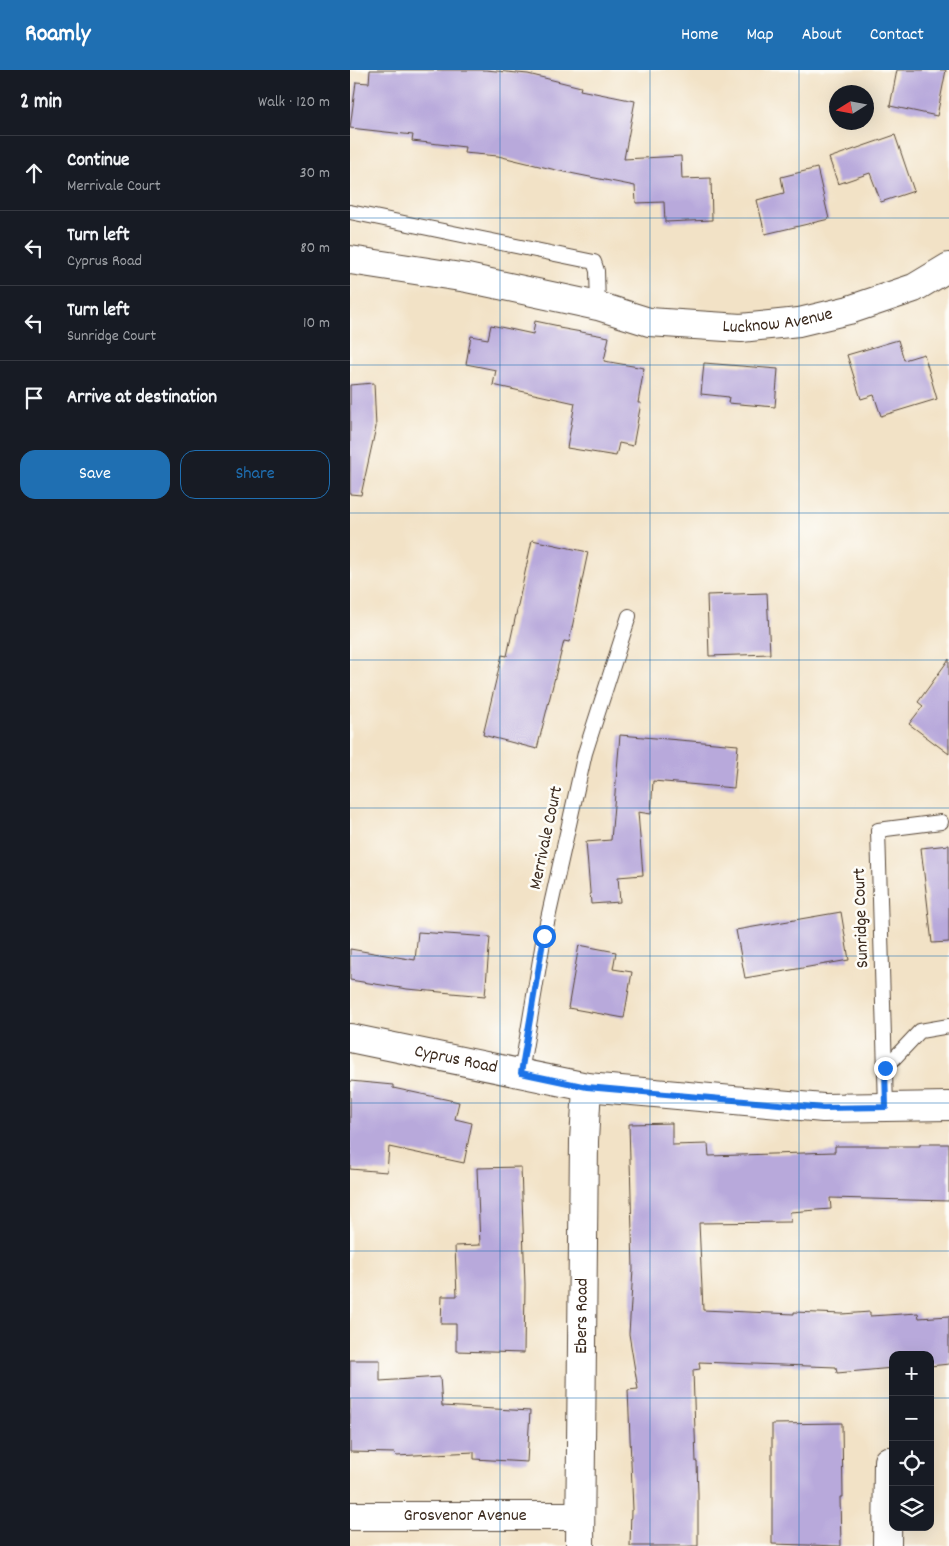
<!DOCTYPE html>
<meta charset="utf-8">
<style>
:root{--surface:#171b24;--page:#20242c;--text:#f1f3f6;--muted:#9ea1a6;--line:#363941;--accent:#1f6fb2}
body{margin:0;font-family:Dekko,sans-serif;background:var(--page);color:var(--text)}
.controls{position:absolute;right:15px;bottom:15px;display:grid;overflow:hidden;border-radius:10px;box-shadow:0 5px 20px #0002}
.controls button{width:45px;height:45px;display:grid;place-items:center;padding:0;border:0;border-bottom:1px solid var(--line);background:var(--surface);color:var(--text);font:25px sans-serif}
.compass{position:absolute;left:479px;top:15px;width:45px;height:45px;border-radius:50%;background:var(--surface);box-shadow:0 5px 20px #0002;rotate:259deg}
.stop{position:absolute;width:15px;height:15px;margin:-11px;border:4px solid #1a73e8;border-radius:50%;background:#fff}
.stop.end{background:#1a73e8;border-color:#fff;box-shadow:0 1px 5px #0008}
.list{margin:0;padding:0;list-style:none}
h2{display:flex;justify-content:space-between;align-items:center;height:65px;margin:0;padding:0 20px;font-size:21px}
h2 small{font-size:16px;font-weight:400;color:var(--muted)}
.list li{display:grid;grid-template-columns:32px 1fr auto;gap:15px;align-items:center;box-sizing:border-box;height:75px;padding:0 20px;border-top:1px solid var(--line)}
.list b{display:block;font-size:19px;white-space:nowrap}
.list p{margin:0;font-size:16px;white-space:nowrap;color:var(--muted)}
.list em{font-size:16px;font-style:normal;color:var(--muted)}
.actions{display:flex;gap:10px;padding:15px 20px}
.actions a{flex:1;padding:11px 0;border:1px solid var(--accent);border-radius:15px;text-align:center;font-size:18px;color:var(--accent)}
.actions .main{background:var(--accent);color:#fff}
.icon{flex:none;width:28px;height:28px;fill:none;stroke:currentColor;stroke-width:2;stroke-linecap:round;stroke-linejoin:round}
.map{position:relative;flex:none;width:599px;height:1476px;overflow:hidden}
header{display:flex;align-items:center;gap:30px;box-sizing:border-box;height:70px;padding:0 25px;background:var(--accent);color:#fff}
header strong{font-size:24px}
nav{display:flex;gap:28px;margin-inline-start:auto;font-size:18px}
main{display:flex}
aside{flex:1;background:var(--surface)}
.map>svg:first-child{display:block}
</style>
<header>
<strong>Roamly</strong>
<nav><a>Home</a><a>Map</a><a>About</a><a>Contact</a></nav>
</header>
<main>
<aside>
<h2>2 min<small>Walk · 120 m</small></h2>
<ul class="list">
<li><svg class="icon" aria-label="ahead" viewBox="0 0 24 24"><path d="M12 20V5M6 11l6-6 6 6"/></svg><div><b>Continue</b><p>Merrivale Court</p></div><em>30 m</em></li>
<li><svg class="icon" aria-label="left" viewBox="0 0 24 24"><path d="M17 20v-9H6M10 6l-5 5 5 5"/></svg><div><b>Turn left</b><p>Cyprus Road</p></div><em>80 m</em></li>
<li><svg class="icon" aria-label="left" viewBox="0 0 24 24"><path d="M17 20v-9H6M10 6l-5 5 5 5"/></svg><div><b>Turn left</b><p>Sunridge Court</p></div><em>10 m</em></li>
<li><svg class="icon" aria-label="arrive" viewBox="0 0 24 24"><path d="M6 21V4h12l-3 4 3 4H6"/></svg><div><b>Arrive at destination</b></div></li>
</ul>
<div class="actions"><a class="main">Save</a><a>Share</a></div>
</aside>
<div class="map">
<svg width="599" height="1476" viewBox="0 0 599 1476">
<rect width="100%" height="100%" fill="#fdfcf7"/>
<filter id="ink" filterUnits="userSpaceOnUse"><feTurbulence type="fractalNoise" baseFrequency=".02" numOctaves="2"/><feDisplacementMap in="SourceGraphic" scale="10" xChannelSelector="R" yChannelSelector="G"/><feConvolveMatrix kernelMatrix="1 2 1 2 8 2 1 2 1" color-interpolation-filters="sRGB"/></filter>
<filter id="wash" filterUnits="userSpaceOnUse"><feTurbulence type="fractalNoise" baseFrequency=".0096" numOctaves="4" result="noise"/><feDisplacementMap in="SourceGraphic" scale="20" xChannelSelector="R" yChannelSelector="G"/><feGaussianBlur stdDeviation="1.12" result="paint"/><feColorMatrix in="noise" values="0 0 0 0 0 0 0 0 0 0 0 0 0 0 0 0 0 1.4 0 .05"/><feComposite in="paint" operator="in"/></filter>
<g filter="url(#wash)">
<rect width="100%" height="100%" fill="#f2e2c6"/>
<g id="blocks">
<g fill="#b8a9db">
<path d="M 20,0 L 136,0 L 178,4 L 231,17 L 230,20 L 285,31 L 274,89 L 331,86 L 332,109 L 361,108 L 362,150 L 315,152 L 314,132 L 286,133 L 285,116 L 210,101 L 148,86 L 114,83 L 115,77 L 62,71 L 63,65 L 0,58 L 6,12 L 19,13 Z"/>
<path d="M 547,0 L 596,0 L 587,46 L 540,36 Z"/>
<path d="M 545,65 L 564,121 L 531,132 L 520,103 L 488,114 L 479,88 Z"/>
<path d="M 467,98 L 479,149 L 415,164 L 407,130 L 434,123 L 431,107 Z"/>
<path d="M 185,251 L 209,256 L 209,258 L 259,267 L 254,291 L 294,298 L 288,333 L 291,333 L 283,376 L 269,373 L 266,386 L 217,378 L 225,333 L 143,315 L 146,300 L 116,294 L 121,266 L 138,269 L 141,255 L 183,264 Z"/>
<path d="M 548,270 L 554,290 L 574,284 L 587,329 L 531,346 L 524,325 L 511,329 L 497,285 Z"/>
<path d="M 354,293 L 428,299 L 425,337 L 378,333 L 379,327 L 351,324 Z"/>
<path d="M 24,313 L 26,357 L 11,425 L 0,424 L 0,315 Z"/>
<path d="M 182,470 L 238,482 L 219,572 L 214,571 L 187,679 L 133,665 L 152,585 L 157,586 Z"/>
<path d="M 417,523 L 420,584 L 359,586 L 357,525 Z"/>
<path d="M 599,589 L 599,684 L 559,654 L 573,636 L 568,632 Z"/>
<path d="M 270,665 L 388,675 L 384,718 L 303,711 L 301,744 L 288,742 L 293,805 L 268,807 L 270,832 L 241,834 L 236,772 L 261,770 Z"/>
<path d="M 599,775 L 599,872 L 582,873 L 571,778 Z"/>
<path d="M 491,842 L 499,890 L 395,908 L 386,860 Z"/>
<path d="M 68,862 L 140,867 L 135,926 L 57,919 L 0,910 L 0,879 L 65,890 Z"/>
<path d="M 229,875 L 266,882 L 263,899 L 282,902 L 274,948 L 218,938 Z"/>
<path d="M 0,1011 L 43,1015 L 43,1018 L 109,1032 L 105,1049 L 122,1053 L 114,1093 L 39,1077 L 37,1102 L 0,1099 Z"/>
<path d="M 322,1053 L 322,1075 L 358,1074 L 359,1086 L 485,1082 L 485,1076 L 570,1076 L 570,1074 L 599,1074 L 599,1131 L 480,1128 L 481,1139 L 440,1142 L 441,1152 L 349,1153 L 353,1240 L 444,1244 L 444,1242 L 492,1244 L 520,1242 L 520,1246 L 568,1243 L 569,1248 L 599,1246 L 599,1294 L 580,1296 L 580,1285 L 543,1285 L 543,1298 L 487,1303 L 486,1297 L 349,1292 L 350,1299 L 343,1300 L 346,1392 L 347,1392 L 348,1424 L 348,1476 L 280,1476 L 281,1440 L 283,1440 L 278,1320 L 288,1319 L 279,1264 L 283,1199 L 279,1054 Z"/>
<path d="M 171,1097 L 175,1215 L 174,1283 L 106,1281 L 106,1254 L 91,1254 L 92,1226 L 107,1226 L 105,1176 L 130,1175 L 127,1098 Z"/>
<path d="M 0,1290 L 30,1290 L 30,1311 L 90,1307 L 92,1336 L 180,1341 L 177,1392 L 124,1389 L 124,1382 L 46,1386 L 45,1383 L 0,1382 Z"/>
<path d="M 492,1353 L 493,1427 L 490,1427 L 491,1476 L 422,1474 L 422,1354 Z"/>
</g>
</g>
</g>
<g filter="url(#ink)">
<use href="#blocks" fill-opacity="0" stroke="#564637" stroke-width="1"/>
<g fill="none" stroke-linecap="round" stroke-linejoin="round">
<g stroke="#564637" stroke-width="16">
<g id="service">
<path d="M 0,142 L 244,192 L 247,201 L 248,236"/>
<path d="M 535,998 L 570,961 L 599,956"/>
<path d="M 171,1003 L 194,866 L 235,683 L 279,546"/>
<path d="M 536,1037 L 528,760 L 591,752"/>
</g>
</g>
<g stroke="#564637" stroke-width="30">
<g id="minor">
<path id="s1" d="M 0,190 L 117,208 L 248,236 L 299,252 L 391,258 L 449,252 L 499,240 L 564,218 L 599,197"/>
<path id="s2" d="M 0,968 L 237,1017 L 473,1038 L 599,1036"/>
<path id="s3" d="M 0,1446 L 230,1446"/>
<path id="s4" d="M 230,1476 L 234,1071 L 237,1017"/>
<path d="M 537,1476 L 538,1391"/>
</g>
</g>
<use href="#service" stroke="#fff" stroke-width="14"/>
<use href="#minor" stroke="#fff" stroke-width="28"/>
</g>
</g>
<g fill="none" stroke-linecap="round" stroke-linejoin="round" filter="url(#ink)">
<path stroke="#1a73e8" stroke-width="6" d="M 194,866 L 171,1003 L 237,1017 L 473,1038 L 536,1037 L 535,998"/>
</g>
<path fill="none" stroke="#1f6fb2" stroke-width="1" stroke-opacity="0.55" d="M 150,0 L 150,1476M 300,0 L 300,1476M 449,0 L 449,1476M 0,148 L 599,148M 0,295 L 599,295M 0,443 L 599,443M 0,590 L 599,590M 0,738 L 599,738M 0,886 L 599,886M 0,1033 L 599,1033M 0,1181 L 599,1181M 0,1328 L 543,1328M 580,1328 L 599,1328"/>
<g text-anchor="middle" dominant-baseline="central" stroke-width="5" stroke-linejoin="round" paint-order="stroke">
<g font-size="18" fill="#3b2a1e" stroke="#fdfcf7">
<text stroke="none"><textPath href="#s1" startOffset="435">Lucknow Avenue</textPath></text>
<text transform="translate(197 768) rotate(-78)">Merrivale Court</text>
<text transform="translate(512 848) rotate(-92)">Sunridge Court</text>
<text stroke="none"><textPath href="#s2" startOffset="108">Cyprus Road</textPath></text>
<text stroke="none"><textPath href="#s4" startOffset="230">Ebers Road</textPath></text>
<text stroke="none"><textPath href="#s3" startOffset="115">Grosvenor Avenue</textPath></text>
</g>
</g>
</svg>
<div class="controls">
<button>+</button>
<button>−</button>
<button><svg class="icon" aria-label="locate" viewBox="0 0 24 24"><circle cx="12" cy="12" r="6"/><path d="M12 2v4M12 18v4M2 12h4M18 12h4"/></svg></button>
<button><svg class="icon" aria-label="layers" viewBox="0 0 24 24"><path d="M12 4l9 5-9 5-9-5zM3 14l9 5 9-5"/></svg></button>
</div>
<svg class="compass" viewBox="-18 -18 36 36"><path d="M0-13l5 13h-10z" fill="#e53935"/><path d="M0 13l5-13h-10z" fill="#9ea1a6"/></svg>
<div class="stop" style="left:194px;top:866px"></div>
<div class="stop end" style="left:535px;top:998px"></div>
</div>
</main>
